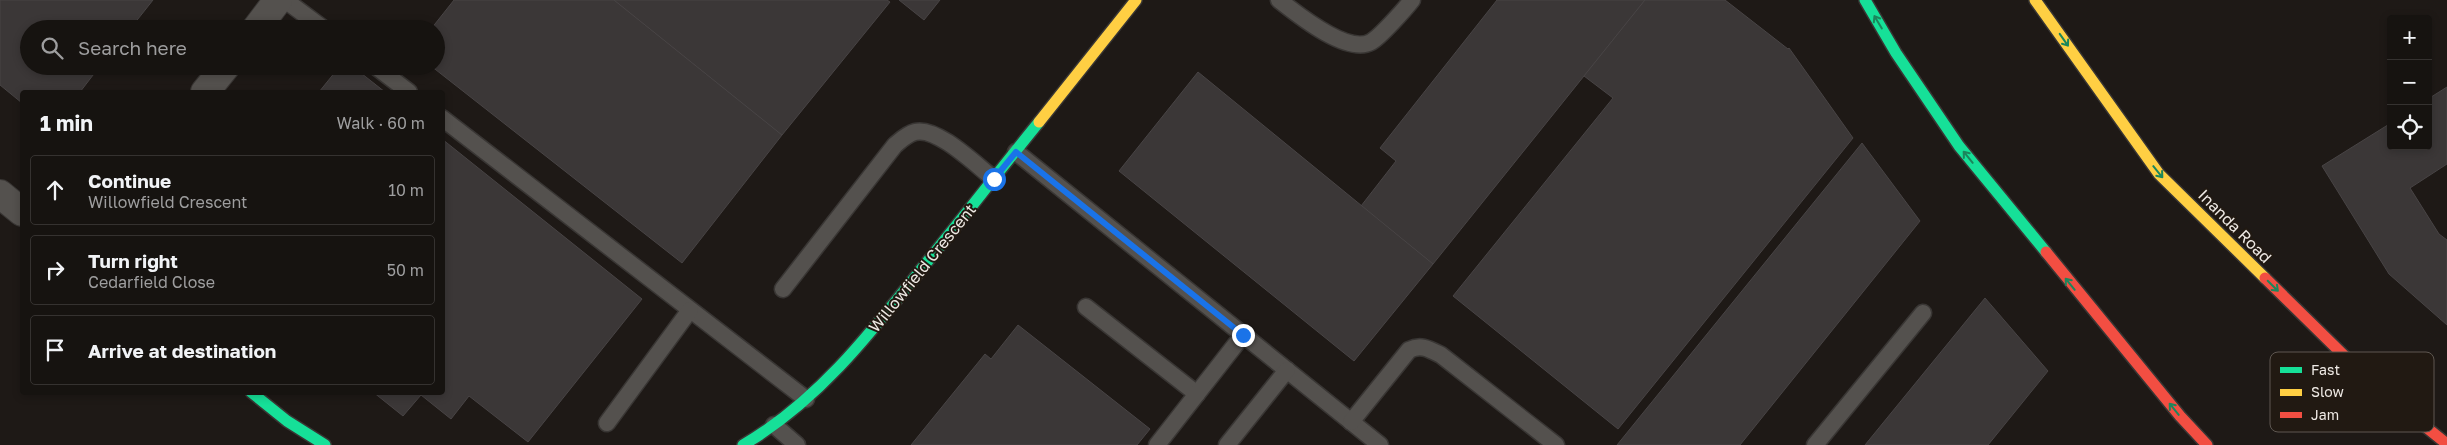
<!DOCTYPE html>
<meta charset="utf-8">
<style>
:root{--surface:#161310;--page:#1f1c19;--text:#f1f3f6;--muted:#9e9e9f;--line:#353230}
body{margin:0;font-family:"Golos Text",sans-serif;background:var(--page);color:var(--text)}
.controls{position:absolute;right:15px;top:15px;display:grid;overflow:hidden;border-radius:5px;box-shadow:0 2px 8px #0003}
.controls button{width:45px;height:45px;display:grid;place-items:center;padding:0;border:0;border-bottom:1px solid var(--line);background:var(--surface);color:var(--text);font:25px sans-serif}
.stop{position:absolute;width:15px;height:15px;margin:-11px;border:4px solid #1a73e8;border-radius:50%;background:#fff}
.stop.end{background:#1a73e8;border-color:#fff;box-shadow:0 1px 5px #0008}
.list{margin:0;padding:0;list-style:none}
h2{display:flex;justify-content:space-between;align-items:center;height:65px;margin:0;padding:0 20px;font-size:21px}
h2 small{font-size:16px;font-weight:400;color:var(--muted)}
.list li{display:grid;grid-template-columns:32px 1fr auto;gap:15px;align-items:center;box-sizing:border-box;height:70px;margin:0 10px 10px;padding:0 10px;border:1px solid var(--line);border-radius:5px}
.list b{display:block;font-size:19px;white-space:nowrap}
.list p{margin:0;font-size:16px;white-space:nowrap;color:var(--muted)}
.list em{font-size:16px;font-style:normal;color:var(--muted)}
.icon{flex:none;width:28px;height:28px;fill:none;stroke:currentColor;stroke-width:2;stroke-linecap:round;stroke-linejoin:round}
.map{position:relative;flex:none;width:2447px;height:445px;overflow:hidden}
.search{position:absolute;background:var(--surface);box-shadow:0 2px 8px #0003;left:20px;top:20px;width:425px;height:55px;display:flex;align-items:center;gap:12px;box-sizing:border-box;padding:0 18px;border-radius:28px;color:var(--muted);font-size:19px}
.panel{position:absolute;background:var(--surface);box-shadow:0 2px 8px #0003;left:20px;top:90px;width:425px;height:305px;border-radius:5px}
.map>svg:first-child{display:block}
</style>
<div class="map">
<svg width="2447" height="445" viewBox="0 0 2447 445">
<rect width="100%" height="100%" fill="#1e1916"/>
<g fill="#3b3737" stroke="#484445">
<path d="M 0,0 L 153,0 L 130,29 L 29,29 L 29,66 L 100,66 L 80,92 L 22,92 L 22,103 L 0,85 Z"/>
<path d="M 454,0 L 614,0 L 782,135 L 682,263 L 431,66 L 436,66 L 436,29 L 431,29 Z"/>
<path d="M 614,0 L 887,0 L 890,2 L 782,135 Z"/>
<path d="M 899,0 L 940,0 L 924,20 Z"/>
<path d="M 1497,0 L 1645,0 L 1433,264 L 1361,206 L 1396,161 L 1380,148 Z"/>
<path d="M 1645,0 L 1725,0 L 1788,49 L 1789,48 L 1853,138 L 1618,429 L 1453,296 L 1613,98 L 1584,76 Z"/>
<path d="M 340,66 L 352,66 L 385,92 L 319,92 Z"/>
<path d="M 1198,72 L 1433,264 L 1354,361 L 1119,171 Z"/>
<path d="M 2447,87 L 2447,164 L 2410,188 L 2439,234 L 2447,240 L 2447,325 L 2389,274 L 2322,166 L 2391,123 L 2391,146 L 2428,146 L 2428,99 Z"/>
<path d="M 442,139 L 642,299 L 528,442 L 469,396 L 451,419 L 421,395 L 403,416 L 373,392 L 442,392 Z"/>
<path d="M 1862,143 L 1920,221 L 1740,445 L 1617,445 Z"/>
<path d="M 1985,298 L 2048,371 L 1988,445 L 1865,445 Z"/>
<path d="M 1018,325 L 1150,429 L 1137,445 L 911,445 L 985,354 L 991,359 Z"/>
</g>
<g fill="none" stroke-linecap="round" stroke-linejoin="round">
<g stroke="#393634" stroke-width="19">
<g id="lane">
<path d="M 285,0 L 324,29"/>
<path d="M 1279,0 C 1297,14 1347,55 1371,42 C 1380,37 1405,9 1412,0"/>
<path d="M 375,66 L 409,92"/>
<path d="M 442,118 L 806,399"/>
<path d="M 1016,152 L 1380,445"/>
<path d="M 783,289 L 895,145 C 901,140 907,134 915,132 C 937,126 977,166 994,179"/>
<path d="M 1086,307 L 1197,394"/>
<path d="M 1351,422 L 1409,350 C 1421,344 1429,349 1441,355 L 1556,445"/>
<path d="M 607,423 L 690,310"/>
<path d="M 774,425 L 797,445"/>
<path d="M 1157,445 L 1243,335"/>
<path d="M 1227,445 L 1287,370"/>
<path d="M 1815,445 L 1923,313"/>
</g>
</g>
<g stroke="#393634" stroke-width="30">
<g id="street">
<path d="M 256,29 L 278,0"/>
<path d="M 205,92 L 226,66"/>
<path d="M 0,194 L 22,212"/>
</g>
</g>
<g stroke="#393634" stroke-width="14">
<g id="fast">
<path d="M 1865,0 L 1896,53 L 1959,146 L 2046,252"/>
<path d="M 251,392 L 287,421 L 325,445"/>
<path d="M 743,445 C 817,402 870,334 923,267 C 962,219 1000,170 1039,122"/>
</g>
</g>
<g stroke="#393634" stroke-width="14">
<g id="slow">
<path d="M 2035,0 L 2159,174 L 2265,278"/>
<path d="M 1039,122 L 1136,0"/>
</g>
</g>
<g stroke="#393634" stroke-width="14">
<g id="jam">
<path d="M 2046,252 L 2180,416 L 2207,445"/>
<path d="M 2265,278 L 2375,386 L 2447,444"/>
</g>
</g>
<use href="#lane" stroke="#54514e" stroke-width="16"/>
<use href="#street" stroke="#54514e" stroke-width="28"/>
<use href="#fast" stroke="#16e098" stroke-width="11"/>
<use href="#slow" stroke="#ffcf43" stroke-width="11"/>
<use href="#jam" stroke="#f24e42" stroke-width="11"/>
</g>
<defs><path id="oneway-shaft" d="M-6 0H5M1.5-3L5.5 0L1.5 3" fill="none" stroke-width="1.6" stroke-linecap="round" stroke-linejoin="round" transform="scale(1.25)"/></defs>
<g stroke="#1b865c">
<use href="#oneway-shaft" transform="translate(1878 22) rotate(-121)"/>
<use href="#oneway-shaft" transform="translate(2064 40) rotate(55)"/>
<use href="#oneway-shaft" transform="translate(1968 157) rotate(-129)"/>
<use href="#oneway-shaft" transform="translate(2158 172) rotate(51)"/>
<use href="#oneway-shaft" transform="translate(2070 284) rotate(-129)"/>
<use href="#oneway-shaft" transform="translate(2273 286) rotate(45)"/>
<use href="#oneway-shaft" transform="translate(2174 409) rotate(-129)"/>
</g>
<g fill="none" stroke-linecap="round" stroke-linejoin="round">
<path stroke="#1a73e8" stroke-width="6" d="M 994,179 L 1016,152 L 1243,335"/>
</g>
<g text-anchor="middle" dominant-baseline="central" stroke-width="4" stroke-linejoin="round" paint-order="stroke">
<g font-size="16" fill="#eee9e4" stroke="#211912">
<text transform="translate(2235 226) rotate(45)">Inanda Road</text>
<text transform="translate(922 268) rotate(-51)">Willowfield Crescent</text>
</g>
</g>
<rect x="2270" y="352" width="164" height="80" rx="8" fill="#211912" stroke="#5e5751" stroke-width="1"/>
<rect x="2280" y="367" width="22" height="6" fill="#16e098"/>
<rect x="2280" y="389" width="22" height="7" fill="#ffcf43"/>
<rect x="2280" y="412" width="22" height="6" fill="#f24e42"/>
<g font-size="14" fill="#eee9e4">
<text x="2311" y="375">Fast</text>
<text x="2311" y="397">Slow</text>
<text x="2311" y="420">Jam</text>
</g>
</svg>
<div class="controls">
<button>+</button>
<button>−</button>
<button><svg class="icon" aria-label="locate" viewBox="0 0 24 24"><circle cx="12" cy="12" r="6"/><path d="M12 2v4M12 18v4M2 12h4M18 12h4"/></svg></button>
</div>
<div class="stop" style="left:994px;top:179px"></div>
<div class="stop end" style="left:1243px;top:335px"></div>
<div class="search"><svg class="icon" aria-label="search" viewBox="0 0 24 24"><circle cx="10" cy="10" r="6"/><path d="M15 15l6 6"/></svg>Search here</div>
<section class="panel">
<h2>1 min<small>Walk · 60 m</small></h2>
<ul class="list">
<li><svg class="icon" aria-label="ahead" viewBox="0 0 24 24"><path d="M12 20V5M6 11l6-6 6 6"/></svg><div><b>Continue</b><p>Willowfield Crescent</p></div><em>10 m</em></li>
<li><svg class="icon" aria-label="right" viewBox="0 0 24 24"><path d="M7 20v-9h11M14 6l5 5-5 5"/></svg><div><b>Turn right</b><p>Cedarfield Close</p></div><em>50 m</em></li>
<li><svg class="icon" aria-label="arrive" viewBox="0 0 24 24"><path d="M6 21V4h12l-3 4 3 4H6"/></svg><div><b>Arrive at destination</b></div></li>
</ul>
</section>
</div>
